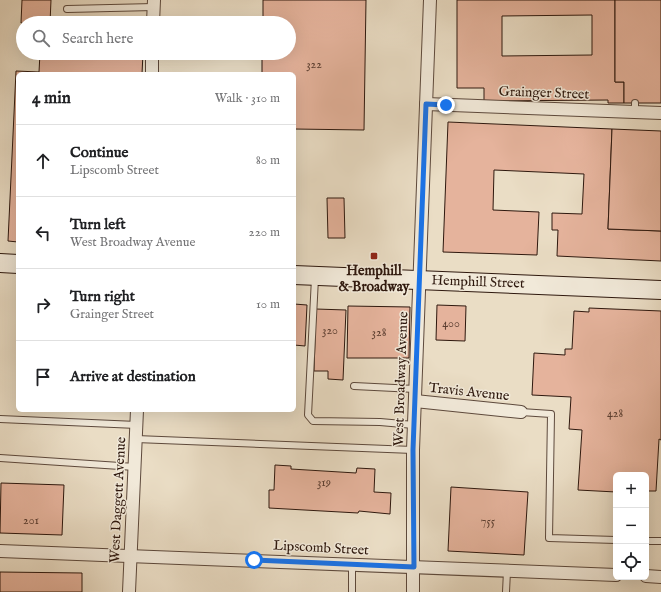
<!DOCTYPE html>
<meta charset="utf-8">
<style>
:root{--surface:#fff;--page:#f6f6f6;--text:#202124;--muted:#757577;--line:#e0e0e0}
body{margin:0;font-family:"IM FELL English",serif;background:var(--page);color:var(--text)}
.controls{position:absolute;right:12px;bottom:12px;display:grid;overflow:hidden;border-radius:6px;box-shadow:0 4px 16px #0002}
.controls button{width:36px;height:36px;display:grid;place-items:center;padding:0;border:0;border-bottom:1px solid var(--line);background:var(--surface);color:var(--text);font:20px sans-serif}
.stop{position:absolute;width:12px;height:12px;margin:-9px;border:3px solid #1a73e8;border-radius:50%;background:#fff}
.stop.end{background:#1a73e8;border-color:#fff;box-shadow:0 1px 4px #0008}
.list{margin:0;padding:0;list-style:none}
h2{display:flex;justify-content:space-between;align-items:center;height:52px;margin:0;padding:0 16px;font-size:17px}
h2 small{font-size:13px;font-weight:400;color:var(--muted)}
.list li{display:grid;grid-template-columns:26px 1fr auto;gap:12px;align-items:center;box-sizing:border-box;height:72px;padding:0 16px;border-top:1px solid var(--line)}
.list b{display:block;font-size:15px;white-space:nowrap}
.list p{margin:0;font-size:13px;white-space:nowrap;color:var(--muted)}
.list em{font-size:13px;font-style:normal;color:var(--muted)}
.icon{flex:none;width:22px;height:22px;fill:none;stroke:currentColor;stroke-width:2;stroke-linecap:round;stroke-linejoin:round}
.map{position:relative;flex:none;width:661px;height:592px;overflow:hidden}
.search{position:absolute;background:var(--surface);box-shadow:0 4px 16px #0002;left:16px;top:16px;width:280px;height:44px;display:flex;align-items:center;gap:10px;box-sizing:border-box;padding:0 14px;border-radius:22px;color:var(--muted);font-size:15px}
.panel{position:absolute;background:var(--surface);box-shadow:0 4px 16px #0002;left:16px;top:72px;width:280px;height:340px;border-radius:6px}
.map>svg:first-child{display:block}
</style>
<div class="map">
<svg width="661" height="592" viewBox="0 0 661 592">
<rect width="100%" height="100%" fill="#eaddc5"/>
<filter id="stains"><feTurbulence type="fractalNoise" baseFrequency=".005" numOctaves="4"/><feColorMatrix values="0 0 0 0 .2 0 0 0 0 .09 0 0 0 0 .02 0 0 0 .5 -.17"/></filter>
<radialGradient id="worn" r=".72"><stop offset=".6" stop-color="#630" stop-opacity="0"/><stop offset="1" stop-color="#630" stop-opacity=".3"/></radialGradient>
<g fill="#e5b39c" stroke="#2e180e" fill-rule="evenodd">
<path d="M 22,0 L 51,0 L 50,23 L 21,23 Z"/>
<path d="M 263,0 L 366,0 L 364,130 L 294,129 L 294,74 L 262,74 L 262,53 L 289,53 L 289,23 L 263,23 Z"/>
<path d="M 457,0 L 615,0 L 615,82 L 624,82 L 624,103 L 608,103 L 608,100 L 484,101 L 484,88 L 457,88 ZM 592,15 L 592,55 L 502,56 L 502,16 Z"/>
<path d="M 615,0 L 661,0 L 661,103 L 624,103 L 624,82 L 615,82 Z"/>
<path d="M 40,53 L 143,53 L 142,74 L 18,74 L 18,242 L 8,241 L 16,71 L 39,72 Z"/>
<path d="M 448,122 L 612,129 L 608,229 L 661,231 L 661,261 L 557,256 L 558,230 L 552,230 L 552,213 L 582,214 L 584,174 L 494,170 L 493,210 L 539,212 L 537,255 L 443,252 Z"/>
<path d="M 612,129 L 661,131 L 661,231 L 608,229 Z"/>
<path d="M 327,198 L 344,198 L 345,238 L 328,238 Z"/>
<path d="M 294,304 L 307,305 L 305,346 L 294,345 Z"/>
<path d="M 437,305 L 466,306 L 465,341 L 436,340 Z"/>
<path d="M 348,306 L 410,307 L 409,358 L 347,358 Z"/>
<path d="M 589,308 L 661,311 L 661,440 L 659,439 L 656,491 L 648,491 L 648,493 L 646,493 L 646,475 L 616,475 L 616,492 L 578,490 L 582,430 L 569,429 L 571,397 L 532,395 L 534,353 L 565,355 L 565,349 L 572,349 L 574,311 L 589,312 Z"/>
<path d="M 316,309 L 346,310 L 343,380 L 328,379 L 328,371 L 314,371 Z"/>
<path d="M 275,465 L 291,466 L 291,469 L 356,473 L 357,468 L 375,469 L 374,492 L 391,493 L 390,514 L 359,511 L 358,513 L 269,508 L 269,490 L 274,490 Z"/>
<path d="M 1,483 L 64,485 L 62,535 L 0,533 Z"/>
<path d="M 451,487 L 528,492 L 524,555 L 448,551 Z"/>
<path d="M 0,572 L 82,573 L 82,592 L 0,592 Z"/>
</g>
<g fill="none" stroke-linecap="round" stroke-linejoin="round">
<g stroke="#5d493c" stroke-width="8">
<g id="lane">
<path d="M 67,9 L 154,7"/>
<path d="M 635,103 L 635,112"/>
<path d="M 315,278 L 308,415 L 313,421 L 380,422 L 414,425"/>
<path d="M 354,386 L 415,389"/>
<path d="M 521,412 L 551,414 L 549,538 L 616,540"/>
<path d="M 0,419 L 137,425"/>
<path d="M 136,439 L 413,450"/>
<path d="M 0,458 L 135,467"/>
<path d="M 646,541 L 661,541"/>
<path d="M 352,592 L 352,564"/>
<path d="M 506,592 L 507,571"/>
</g>
</g>
<g stroke="#5d493c" stroke-width="14">
<g id="street">
<path d="M 153,23 L 154,0"/>
<path d="M 152,74 L 152,53"/>
<path d="M 426,104 L 661,113"/>
<path d="M 415,401 L 521,412"/>
<path d="M 0,551 L 616,575"/>
<path d="M 646,576 L 661,577"/>
<path d="M 129,592 L 137,410"/>
<path d="M 413,592 L 413,450 L 430,0"/>
</g>
</g>
<g stroke="#2e180e" stroke-width="20">
<g id="secondary">
<path d="M 0,263 L 18,264"/>
<path d="M 294,275 L 661,290"/>
</g>
</g>
<use href="#lane" stroke="#f1e9d9" stroke-width="6"/>
<use href="#street" stroke="#f1e9d9" stroke-width="12"/>
<use href="#secondary" stroke="#f1e9d9" stroke-width="18"/>
</g>
<g fill="none" stroke-linecap="round" stroke-linejoin="round">
<path stroke="#1a73e8" stroke-width="5" d="M 254,560 L 414,567 L 413,450 L 426,104 L 446,105"/>
</g>
<rect fill="#8f2418" stroke="#f1e9d9" stroke-width="1.5" x="370" y="252" width="8" height="8" rx="2"/>
<g text-anchor="middle" dominant-baseline="central" stroke-width="3" stroke-linejoin="round" paint-order="stroke">
<g font-size="12" fill="#5c3f32">
<text x="314" y="64">322</text>
<text x="451" y="323">400</text>
<text x="330" y="330">320</text>
<text x="379" y="332">328</text>
<text x="615" y="413">428</text>
<text x="324" y="482">319</text>
<text x="31" y="520">201</text>
<text x="488" y="521">755</text>
</g>
<g font-size="14" fill="#2e180e" stroke="#f1e9d9">
<text transform="translate(544 93) rotate(2)">Grainger Street</text>
<text transform="translate(478 282) rotate(2)">Hemphill Street</text>
<text transform="translate(401 379) rotate(-88)">West Broadway Avenue</text>
<text transform="translate(469 392) rotate(6)">Travis Avenue</text>
<text transform="translate(118 500) rotate(-87)">West Daggett Avenue</text>
<text transform="translate(321 548) rotate(3)">Lipscomb Street</text>
</g>
<g font-size="14" font-weight="bold" fill="#2e180e" stroke="#f1e9d9">
<text x="374" y="271">Hemphill<tspan x="374" dy="16">&amp; Broadway</tspan></text>
</g>
</g>
<rect width="100%" height="100%" filter="url(#stains)"/>
<rect width="100%" height="100%" fill="url(#worn)"/>
</svg>
<div class="controls">
<button>+</button>
<button>−</button>
<button><svg class="icon" aria-label="locate" viewBox="0 0 24 24"><circle cx="12" cy="12" r="6"/><path d="M12 2v4M12 18v4M2 12h4M18 12h4"/></svg></button>
</div>
<div class="stop" style="left:254px;top:560px"></div>
<div class="stop end" style="left:446px;top:105px"></div>
<div class="search"><svg class="icon" aria-label="search" viewBox="0 0 24 24"><circle cx="10" cy="10" r="6"/><path d="M15 15l6 6"/></svg>Search here</div>
<section class="panel">
<h2>4 min<small>Walk · 310 m</small></h2>
<ul class="list">
<li><svg class="icon" aria-label="ahead" viewBox="0 0 24 24"><path d="M12 20V5M6 11l6-6 6 6"/></svg><div><b>Continue</b><p>Lipscomb Street</p></div><em>80 m</em></li>
<li><svg class="icon" aria-label="left" viewBox="0 0 24 24"><path d="M17 20v-9H6M10 6l-5 5 5 5"/></svg><div><b>Turn left</b><p>West Broadway Avenue</p></div><em>220 m</em></li>
<li><svg class="icon" aria-label="right" viewBox="0 0 24 24"><path d="M7 20v-9h11M14 6l5 5-5 5"/></svg><div><b>Turn right</b><p>Grainger Street</p></div><em>10 m</em></li>
<li><svg class="icon" aria-label="arrive" viewBox="0 0 24 24"><path d="M6 21V4h12l-3 4 3 4H6"/></svg><div><b>Arrive at destination</b></div></li>
</ul>
</section>
</div>
